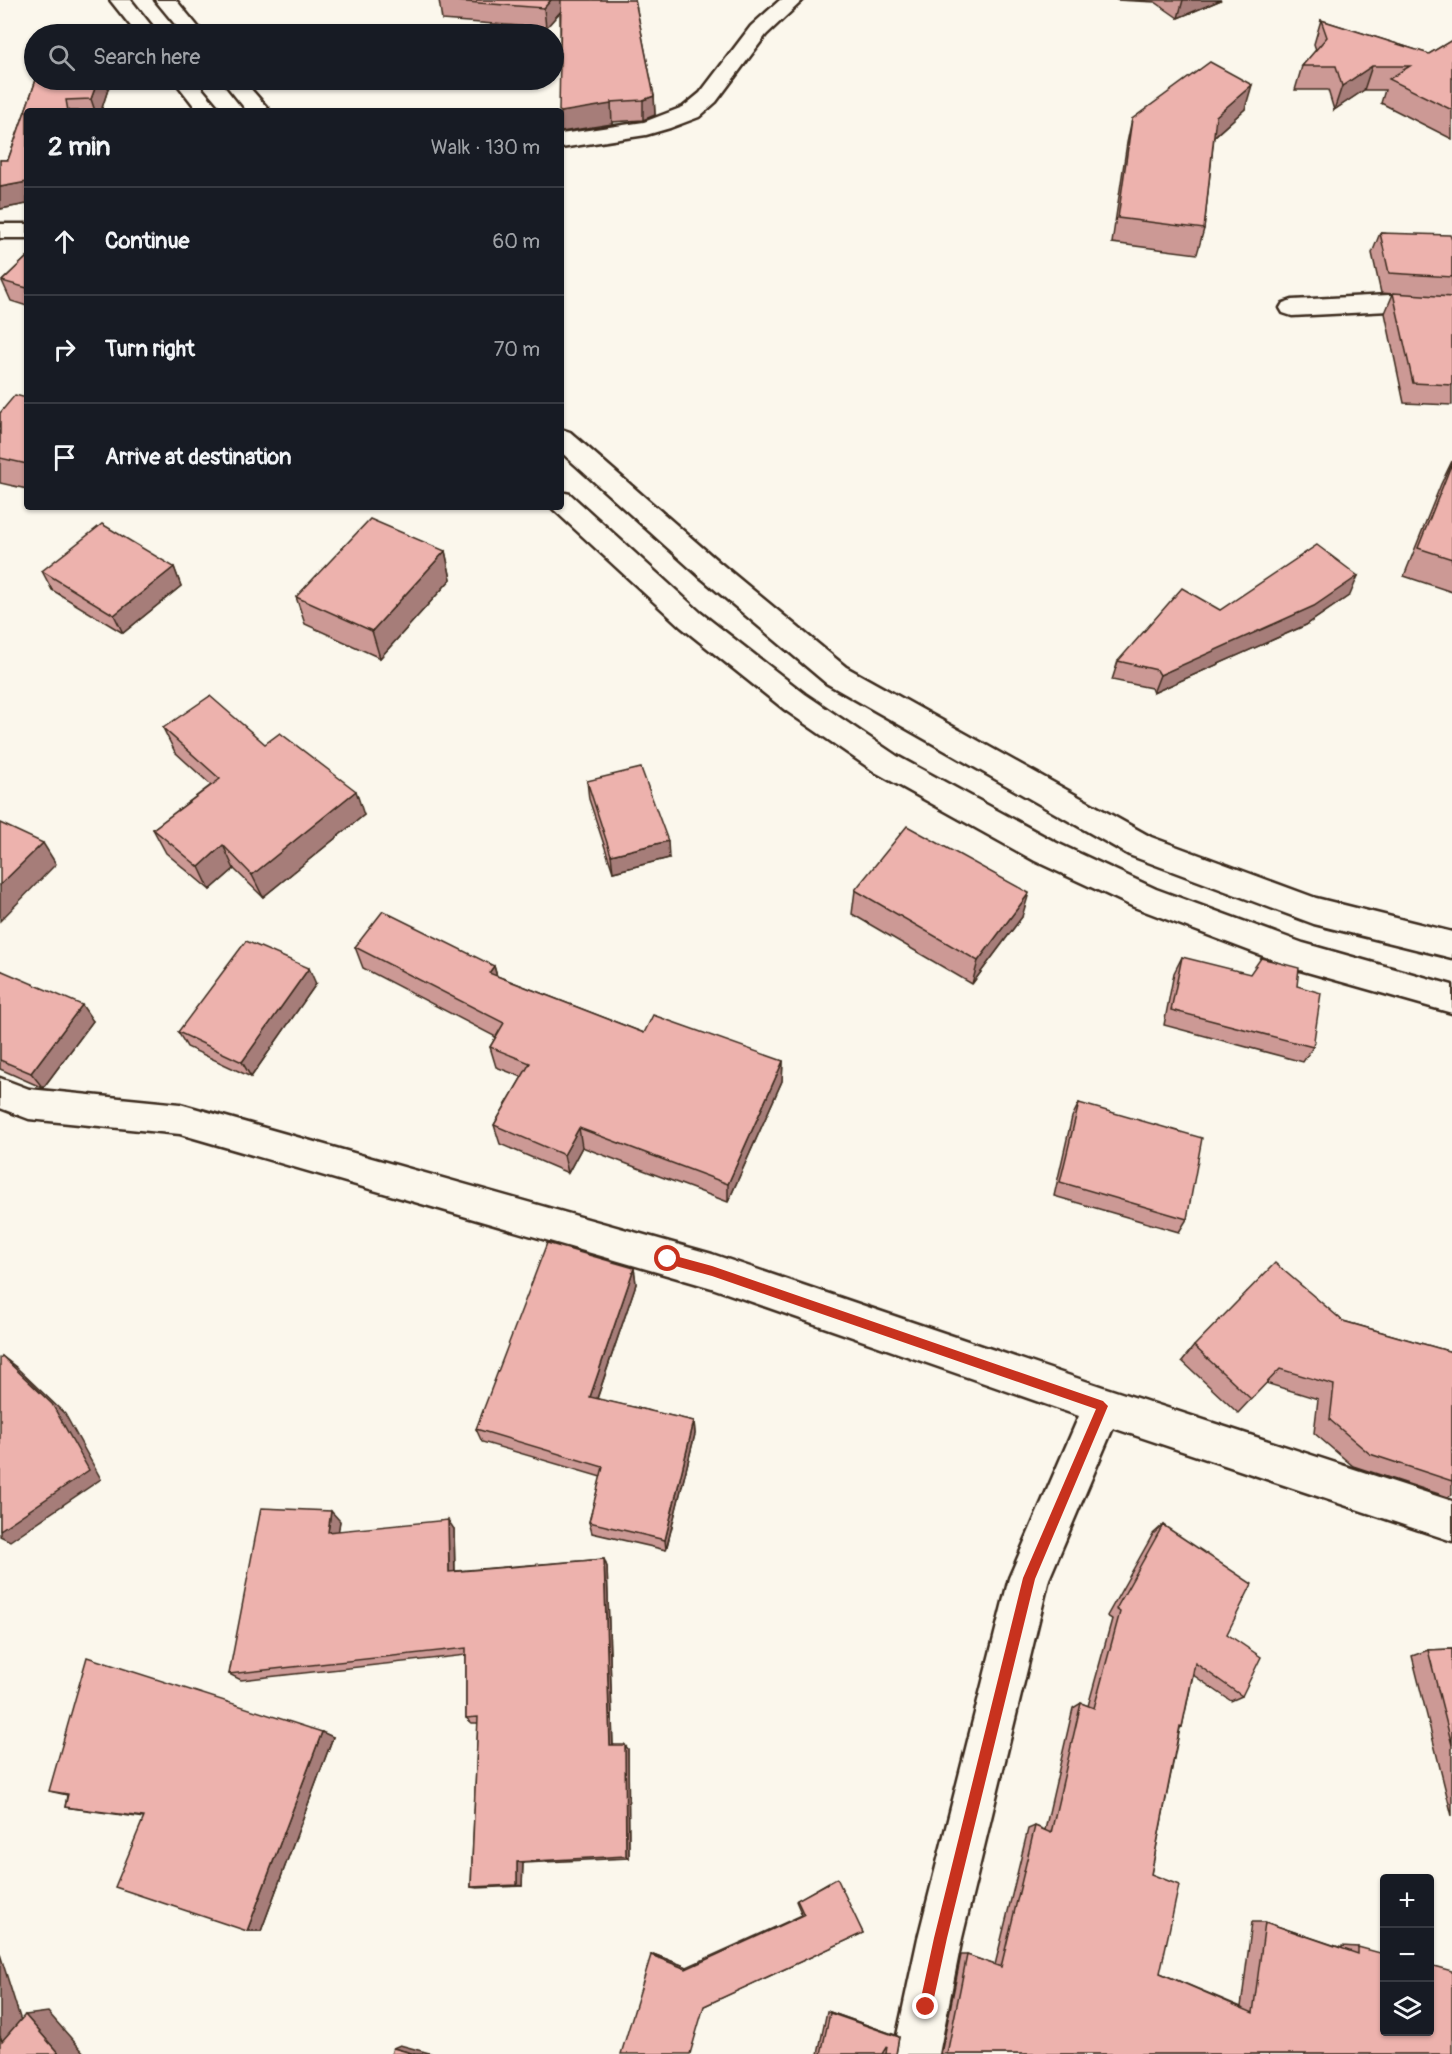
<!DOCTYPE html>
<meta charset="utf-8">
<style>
:root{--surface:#171b24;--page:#242831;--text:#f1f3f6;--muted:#9ea1a6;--line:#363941}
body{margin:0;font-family:Pangolin,sans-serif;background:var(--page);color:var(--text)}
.controls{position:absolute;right:18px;bottom:18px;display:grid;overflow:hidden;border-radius:6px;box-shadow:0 2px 4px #0004}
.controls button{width:54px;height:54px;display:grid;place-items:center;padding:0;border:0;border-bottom:2px solid var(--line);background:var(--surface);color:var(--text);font:30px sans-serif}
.stop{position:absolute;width:18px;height:18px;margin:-14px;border:4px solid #c8321e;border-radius:50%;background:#fff}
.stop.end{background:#c8321e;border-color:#fff;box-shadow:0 2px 6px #0008}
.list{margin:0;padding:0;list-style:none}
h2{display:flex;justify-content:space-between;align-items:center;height:78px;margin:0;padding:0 24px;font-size:26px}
h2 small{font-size:20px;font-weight:400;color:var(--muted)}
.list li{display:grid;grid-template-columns:39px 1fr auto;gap:18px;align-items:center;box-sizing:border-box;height:108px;padding:0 24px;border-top:2px solid var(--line)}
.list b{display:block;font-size:22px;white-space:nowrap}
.list em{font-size:20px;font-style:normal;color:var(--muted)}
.icon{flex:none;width:33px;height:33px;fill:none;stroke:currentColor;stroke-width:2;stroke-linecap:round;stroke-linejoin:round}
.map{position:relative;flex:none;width:1452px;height:2054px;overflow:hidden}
.search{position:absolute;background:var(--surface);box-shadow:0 2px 4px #0004;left:24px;top:24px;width:540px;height:66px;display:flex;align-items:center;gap:15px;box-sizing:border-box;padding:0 21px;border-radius:33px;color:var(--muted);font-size:22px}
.panel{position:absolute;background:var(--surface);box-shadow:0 2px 4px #0004;left:24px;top:108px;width:540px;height:402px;border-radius:6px}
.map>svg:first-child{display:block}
</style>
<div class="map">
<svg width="1452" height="2054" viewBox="0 0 1452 2054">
<rect width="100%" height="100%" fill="#fbf7ec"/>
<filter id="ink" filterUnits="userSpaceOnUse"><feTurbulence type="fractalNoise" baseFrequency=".0167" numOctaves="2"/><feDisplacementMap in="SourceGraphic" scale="12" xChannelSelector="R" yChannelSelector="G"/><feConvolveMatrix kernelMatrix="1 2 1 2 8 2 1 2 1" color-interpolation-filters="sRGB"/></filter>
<g filter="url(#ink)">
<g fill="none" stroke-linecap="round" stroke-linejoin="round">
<g stroke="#3b2a1e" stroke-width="5">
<g id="street">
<path d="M 780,0 L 803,0 L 766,35 L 716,102 L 699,117 L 670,128 L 646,135 L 561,148 L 561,134 L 644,122 L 683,107 L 700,93 L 751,26 Z"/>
<rect x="0" y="224" width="27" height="14"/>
<path d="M 1389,295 L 1452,300 L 1452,316 L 1389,311 L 1292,316 L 1283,313 L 1280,308 L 1283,303 L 1292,300 Z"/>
<path d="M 0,1078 L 29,1089 L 180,1104 L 712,1254 L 1103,1387 L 1452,1501 L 1452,1541 L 1113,1428 L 1049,1579 L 962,1938 L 939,2054 L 893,2054 L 918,1938 L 1009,1578 L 1079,1416 L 712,1288 L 180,1134 L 29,1119 L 0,1108 Z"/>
</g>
</g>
<g stroke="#3b2a1e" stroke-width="5">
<g id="secondary">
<path d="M 110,0 L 131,0 L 158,34 L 137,34 Z"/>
<path d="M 155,0 L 176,0 L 204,34 L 183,34 Z"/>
<path d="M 174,80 L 195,80 L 221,111 L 198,111 Z"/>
<path d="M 222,80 L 243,80 L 270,111 L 247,111 Z"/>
<path d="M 561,429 L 570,432 L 719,562 L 846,667 L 1151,837 L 1316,898 L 1452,932 L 1452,958 L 1314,924 L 1129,855 L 826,683 L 699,576 L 561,452 Z"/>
<path d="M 561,492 L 570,494 L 701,613 L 805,694 L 897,756 L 1057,843 L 1156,889 L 1303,943 L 1452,985 L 1452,1013 L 1300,970 L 1134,907 L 1035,861 L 875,772 L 785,710 L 681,627 L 552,508 L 561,507 Z"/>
</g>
</g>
<use href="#street" fill="#fbf7ec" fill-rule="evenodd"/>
<use href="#secondary" fill="#fbf7ec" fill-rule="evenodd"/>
</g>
<g fill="#cc9995" stroke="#3b2a1e" stroke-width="1.5">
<path d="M 439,0 L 635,0 L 654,96 L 655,115 L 643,120 L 612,122 L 612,124 L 561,132 L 560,12 L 546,28 L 442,20 Z"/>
<path d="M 1116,0 L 1221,0 L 1178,18 L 1155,2 Z"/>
<path d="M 1321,20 L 1429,54 L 1452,40 L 1452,139 L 1381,103 L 1385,90 L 1364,90 L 1334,110 L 1328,90 L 1295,90 L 1302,66 L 1316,50 L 1314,44 Z"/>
<path d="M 36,80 L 111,80 L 101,111 L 27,111 L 27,204 L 0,209 L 0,160 L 8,160 Z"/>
<path d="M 1245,109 L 1214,137 L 1204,229 L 1197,254 L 1112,243 L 1127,143 L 1132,119 Z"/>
<path d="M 1380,233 L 1452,240 L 1452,405 L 1404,403 L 1385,313 L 1393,294 L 1381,293 L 1372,253 Z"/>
<path d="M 27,257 L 27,306 L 11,301 L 2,281 Z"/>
<path d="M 27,398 L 27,489 L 0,483 L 0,413 Z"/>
<path d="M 1452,461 L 1452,592 L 1404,576 L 1441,484 Z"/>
<path d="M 445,551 L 451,579 L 380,658 L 305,624 L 296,597 Z"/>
<path d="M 174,567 L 181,586 L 123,633 L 52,590 L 42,571 Z"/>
<path d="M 1350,595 L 1306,625 L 1153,693 L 1151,688 L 1112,680 L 1118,661 L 1220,610 Z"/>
<path d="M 163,728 L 265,744 L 364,815 L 263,897 L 234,869 L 210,890 L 166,853 L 153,829 L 211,785 L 175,752 Z"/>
<path d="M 587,781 L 669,858 L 613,872 L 589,799 Z"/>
<path d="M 855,890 L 1022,917 L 972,984 L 852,914 Z"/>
<path d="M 355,947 L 494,966 L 497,976 L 644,1033 L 783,1061 L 782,1081 L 728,1202 L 582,1147 L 568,1173 L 500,1144 L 494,1125 L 522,1077 L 496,1067 L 490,1047 L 496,1037 L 363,968 Z"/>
<path d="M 1182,957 L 1313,1047 L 1303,1062 L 1164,1025 L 1174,973 Z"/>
<path d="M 0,970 L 93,1021 L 43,1088 L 0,1069 Z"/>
<path d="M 316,984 L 251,1077 L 187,1047 L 178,1032 Z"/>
<path d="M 1079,1103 L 1187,1219 L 1179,1232 L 1054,1196 L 1072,1117 Z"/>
<path d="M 634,1268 L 636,1284 L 597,1399 L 694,1421 L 695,1434 L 666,1550 L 592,1533 L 589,1522 L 601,1477 L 482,1442 L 476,1429 Z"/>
<path d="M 1343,1321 L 1452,1352 L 1452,1495 L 1448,1497 L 1353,1466 L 1314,1433 L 1318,1399 L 1266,1383 L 1238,1413 L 1182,1361 L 1194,1346 Z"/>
<path d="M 340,1521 L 338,1531 L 454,1529 L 455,1571 L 604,1559 L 607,1567 L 613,1745 L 628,1749 L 629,1858 L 523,1863 L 522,1886 L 477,1888 L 471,1887 L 478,1723 L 472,1723 L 466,1718 L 466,1655 L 241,1680 L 229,1674 Z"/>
<path d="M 1163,1525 L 1227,1634 L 1242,1696 L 1231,1701 L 1193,1675 L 1182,1727 L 1180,1728 L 1151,1874 L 1160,1973 L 1241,2007 L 1252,1922 L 1265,1922 L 1342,1948 L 1342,1946 L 1358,1947 L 1452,2054 L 941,2054 L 961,1955 L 967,1955 L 995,1965 L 1028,1829 L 1035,1826 L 1045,1830 L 1073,1708 L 1081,1703 L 1088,1706 L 1112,1619 L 1107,1616 L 1153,1534 Z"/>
<path d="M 1452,1649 L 1452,1816 L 1412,1656 L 1428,1650 Z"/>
<path d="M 333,1737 L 261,1931 L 247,1931 L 144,1818 L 65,1807 L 67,1795 L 49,1791 Z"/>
<path d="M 834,1879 L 863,1933 L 704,2006 L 653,1954 L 687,1967 L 802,1915 L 796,1901 Z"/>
<path d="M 827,2011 L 895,2035 L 899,2037 L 896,2054 L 818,2054 Z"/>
</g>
<g fill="#a67d79" stroke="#3b2a1e" stroke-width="1.5">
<path d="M 551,0 L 562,0 L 562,10 L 546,28 L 544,8 Z"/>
<path d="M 1183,0 L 1221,0 L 1178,18 Z"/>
<path d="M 1372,66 L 1364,90 L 1334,110 L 1342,86 Z"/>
<path d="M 98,80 L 111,80 L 101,111 L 95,111 L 91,99 Z"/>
<path d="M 1252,85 L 1245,109 L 1209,141 L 1216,116 Z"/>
<path d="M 654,96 L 655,115 L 643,120 L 643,100 Z"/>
<path d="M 611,102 L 612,124 L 561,132 L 561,112 Z"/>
<path d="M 27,182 L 27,204 L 0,209 L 0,187 Z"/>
<path d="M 445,551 L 451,579 L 380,658 L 372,631 Z"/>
<path d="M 174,567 L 181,586 L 123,633 L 114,615 Z"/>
<path d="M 1358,576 L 1350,595 L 1306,625 L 1153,693 L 1160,675 Z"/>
<path d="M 356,791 L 364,815 L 263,897 L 252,875 Z"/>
<path d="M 668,841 L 669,858 L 613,872 L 611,855 Z"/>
<path d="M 43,843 L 56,864 L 0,921 L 0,885 Z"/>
<path d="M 223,845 L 234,869 L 210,890 L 199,867 Z"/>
<path d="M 1029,893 L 1022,917 L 972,984 L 978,961 Z"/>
<path d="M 494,966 L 500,988 L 489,973 Z"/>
<path d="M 309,968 L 316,984 L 251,1077 L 242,1062 Z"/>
<path d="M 82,1005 L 93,1021 L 43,1088 L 31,1073 Z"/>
<path d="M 783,1061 L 782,1081 L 728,1202 L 728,1184 Z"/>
<path d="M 579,1128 L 582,1147 L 568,1173 L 564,1155 Z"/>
<path d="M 634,1268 L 636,1284 L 593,1410 L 590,1397 Z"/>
<path d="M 2,1356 L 16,1367 L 65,1414 L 101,1479 L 10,1541 L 0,1536 Z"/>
<path d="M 694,1421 L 695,1434 L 666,1550 L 665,1540 Z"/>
<path d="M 331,1511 L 340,1521 L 337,1541 L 328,1532 Z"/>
<path d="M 448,1520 L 454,1529 L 455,1580 L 449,1572 Z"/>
<path d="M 604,1559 L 607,1567 L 613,1750 L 610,1745 Z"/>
<path d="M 322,1732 L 333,1737 L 261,1931 L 247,1931 Z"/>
<path d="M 625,1745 L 628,1749 L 629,1858 L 626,1856 Z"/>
<path d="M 517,1862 L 523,1863 L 522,1886 L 517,1885 Z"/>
<path d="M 0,1954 L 26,2037 L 2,2041 L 0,2036 Z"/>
<path d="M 653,1954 L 687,1967 L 686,1969 L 651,1955 Z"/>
<path d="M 827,2011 L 895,2035 L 899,2037 L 830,2013 Z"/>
<path d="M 48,2012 L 85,2054 L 59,2054 L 25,2015 Z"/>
<path d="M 400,2045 L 433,2054 L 415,2054 L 393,2048 Z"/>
</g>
<g fill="#edb2ad" stroke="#3b2a1e" stroke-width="1.5">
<path d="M 441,0 L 551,0 L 544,8 Z"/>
<path d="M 561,0 L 635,0 L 654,96 L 643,100 L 611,102 L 611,104 L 561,112 L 559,111 Z"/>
<path d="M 1321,20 L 1429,54 L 1452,40 L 1452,110 L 1389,79 L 1410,66 L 1372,66 L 1342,86 L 1336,66 L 1302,66 L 1327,37 Z"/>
<path d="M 1210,62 L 1252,85 L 1216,116 L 1204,229 L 1118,218 L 1132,119 Z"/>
<path d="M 36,80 L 98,80 L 91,99 L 66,100 L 68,111 L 27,111 L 27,182 L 0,187 L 0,160 L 8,160 Z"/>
<path d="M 1380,233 L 1450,235 L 1452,240 L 1452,277 L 1389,273 Z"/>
<path d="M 27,257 L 27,288 L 2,281 Z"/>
<path d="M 1393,293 L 1452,297 L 1452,385 L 1413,383 Z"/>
<path d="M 15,395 L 27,398 L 27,464 L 0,458 L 0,413 Z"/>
<path d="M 1452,463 L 1452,559 L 1418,548 Z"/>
<path d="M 370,519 L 445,551 L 372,631 L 296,597 Z"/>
<path d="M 102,524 L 174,567 L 114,615 L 42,571 Z"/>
<path d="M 1317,545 L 1358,576 L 1314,606 L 1160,675 L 1157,670 L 1118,661 L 1182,588 L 1220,610 Z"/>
<path d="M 210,696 L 265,744 L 280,733 L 356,791 L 252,875 L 223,845 L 199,867 L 153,829 L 220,779 L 163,728 Z"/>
<path d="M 641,768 L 668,841 L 611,855 L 587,781 Z"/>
<path d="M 0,823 L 43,843 L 0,885 Z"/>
<path d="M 907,826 L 1029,893 L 978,961 L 855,890 Z"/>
<path d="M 383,911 L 494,966 L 489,973 L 644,1033 L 653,1015 L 783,1061 L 728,1184 L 579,1128 L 564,1155 L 494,1125 L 530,1063 L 490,1047 L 504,1023 L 355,947 Z"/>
<path d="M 246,941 L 309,968 L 242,1062 L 178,1032 Z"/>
<path d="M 1182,957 L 1250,974 L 1261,958 L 1299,968 L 1297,986 L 1321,993 L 1313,1047 L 1171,1010 Z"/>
<path d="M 0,970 L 82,1005 L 31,1073 L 0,1060 Z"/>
<path d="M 1079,1103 L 1202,1138 L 1187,1219 L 1060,1182 Z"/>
<path d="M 547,1243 L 634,1268 L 590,1397 L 694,1421 L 665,1540 L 589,1522 L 603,1467 L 476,1429 Z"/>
<path d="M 1275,1263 L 1343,1321 L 1452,1352 L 1452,1481 L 1370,1454 L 1330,1420 L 1334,1385 L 1280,1369 L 1251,1399 L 1194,1346 Z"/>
<path d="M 2,1356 L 52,1404 L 89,1470 L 0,1530 L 0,1358 Z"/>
<path d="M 261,1508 L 331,1511 L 328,1532 L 448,1520 L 449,1572 L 604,1559 L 610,1745 L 625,1745 L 626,1856 L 517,1862 L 517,1885 L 471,1887 L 478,1717 L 466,1718 L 466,1648 L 229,1674 Z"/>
<path d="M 1163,1525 L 1252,1584 L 1227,1634 L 1261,1657 L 1242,1696 L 1195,1663 L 1182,1727 L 1180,1726 L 1151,1874 L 1179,1885 L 1160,1973 L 1253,2013 L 1265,1922 L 1358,1954 L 1358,1947 L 1384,1954 L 1384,2031 L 1430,2031 L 1430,1965 L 1452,1971 L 1452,2054 L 947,2054 L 967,1955 L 1001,1967 L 1035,1826 L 1051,1833 L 1081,1703 L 1094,1708 L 1120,1612 L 1116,1609 Z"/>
<path d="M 1452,1649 L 1452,1745 L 1428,1650 Z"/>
<path d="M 87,1657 L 322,1732 L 247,1931 L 115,1887 L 144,1817 L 65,1807 L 68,1794 L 49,1791 Z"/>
<path d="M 837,1878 L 863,1933 L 704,2006 L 690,2054 L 621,2054 L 651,1955 L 686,1969 L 804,1915 L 797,1900 Z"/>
<path d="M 830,2013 L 899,2037 L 896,2054 L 886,2054 L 887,2046 L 882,2054 L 821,2054 Z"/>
<path d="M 25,2015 L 59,2054 L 0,2054 L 0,2036 L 2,2041 Z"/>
<path d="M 393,2048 L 415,2054 L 391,2054 Z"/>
</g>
</g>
<path fill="#c8321e" d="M 668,1254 L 712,1266 L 1103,1401 L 1108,1406 L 1035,1579 L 947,1938 L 932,2007 L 930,2012 L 926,2014 L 921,2012 L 919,2007 L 934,1938 L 1023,1578 L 1096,1409 L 712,1276 L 668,1264 L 663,1259 Z"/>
</svg>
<div class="controls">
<button>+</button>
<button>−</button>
<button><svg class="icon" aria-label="layers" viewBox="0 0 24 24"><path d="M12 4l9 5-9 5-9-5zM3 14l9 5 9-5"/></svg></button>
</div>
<div class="stop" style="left:668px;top:1259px"></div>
<div class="stop end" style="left:926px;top:2007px"></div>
<div class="search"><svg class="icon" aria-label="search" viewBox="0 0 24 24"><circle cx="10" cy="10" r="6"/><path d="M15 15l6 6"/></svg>Search here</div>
<section class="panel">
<h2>2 min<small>Walk · 130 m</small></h2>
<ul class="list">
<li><svg class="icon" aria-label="ahead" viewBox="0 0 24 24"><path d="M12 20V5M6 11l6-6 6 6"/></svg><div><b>Continue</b></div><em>60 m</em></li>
<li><svg class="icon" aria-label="right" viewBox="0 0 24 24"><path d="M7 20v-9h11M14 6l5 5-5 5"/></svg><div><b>Turn right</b></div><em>70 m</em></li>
<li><svg class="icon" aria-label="arrive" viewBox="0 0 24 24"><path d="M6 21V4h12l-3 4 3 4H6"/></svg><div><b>Arrive at destination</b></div></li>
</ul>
</section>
</div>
